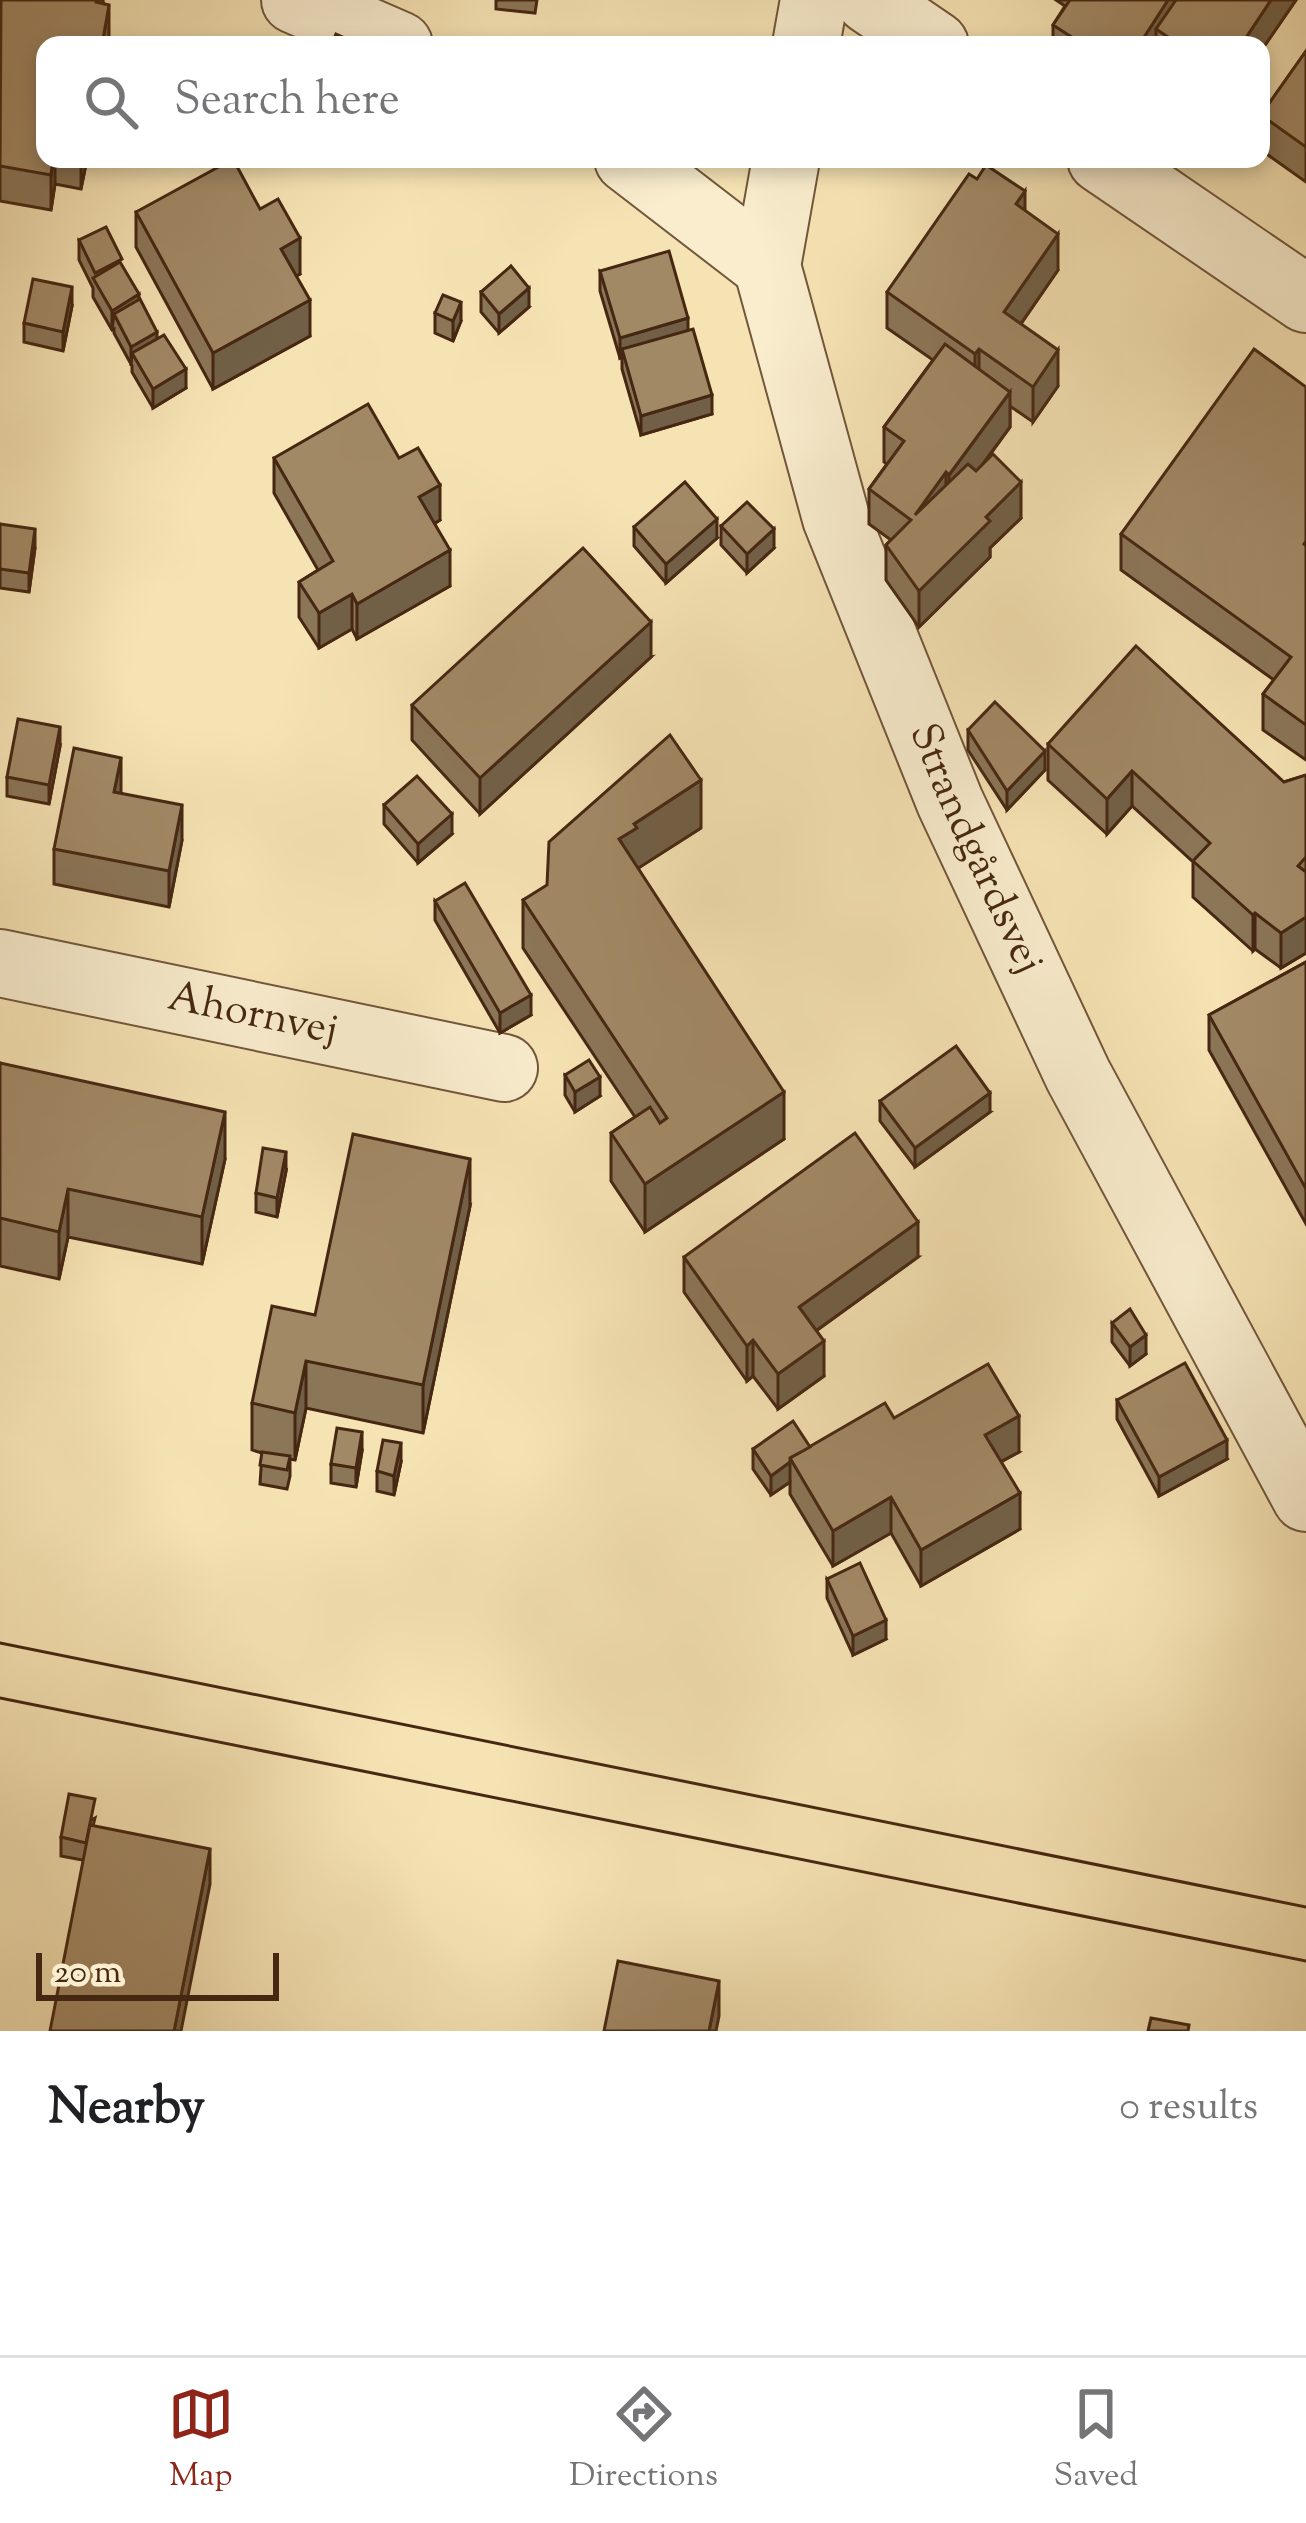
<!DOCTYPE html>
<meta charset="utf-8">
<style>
:root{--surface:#fff;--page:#f6f6f6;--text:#202124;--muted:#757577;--line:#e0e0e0;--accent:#8f2418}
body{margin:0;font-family:"Sorts Mill Goudy",serif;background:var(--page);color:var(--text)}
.scale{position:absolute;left:36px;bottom:30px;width:243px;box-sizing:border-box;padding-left:12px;border:6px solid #462712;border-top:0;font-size:33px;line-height:42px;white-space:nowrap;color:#462712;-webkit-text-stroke:9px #f9edce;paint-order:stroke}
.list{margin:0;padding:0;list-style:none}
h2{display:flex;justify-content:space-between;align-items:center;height:156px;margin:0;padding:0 48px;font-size:51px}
h2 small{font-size:39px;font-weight:400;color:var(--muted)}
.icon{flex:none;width:66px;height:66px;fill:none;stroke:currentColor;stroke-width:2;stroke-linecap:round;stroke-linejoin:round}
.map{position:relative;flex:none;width:1306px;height:2031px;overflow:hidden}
.search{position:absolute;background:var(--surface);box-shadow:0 6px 18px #0003;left:36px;right:36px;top:36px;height:132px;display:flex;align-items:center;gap:30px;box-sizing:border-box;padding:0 42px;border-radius:24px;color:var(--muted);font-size:45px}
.sheet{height:324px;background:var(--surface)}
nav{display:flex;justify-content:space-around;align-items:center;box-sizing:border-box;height:168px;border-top:3px solid var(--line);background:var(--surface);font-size:33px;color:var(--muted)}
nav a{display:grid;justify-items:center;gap:6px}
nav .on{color:var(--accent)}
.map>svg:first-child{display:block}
</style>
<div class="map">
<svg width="1306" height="2031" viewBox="0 0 1306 2031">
<rect width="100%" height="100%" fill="#f6e3b4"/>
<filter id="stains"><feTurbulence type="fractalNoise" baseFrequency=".00167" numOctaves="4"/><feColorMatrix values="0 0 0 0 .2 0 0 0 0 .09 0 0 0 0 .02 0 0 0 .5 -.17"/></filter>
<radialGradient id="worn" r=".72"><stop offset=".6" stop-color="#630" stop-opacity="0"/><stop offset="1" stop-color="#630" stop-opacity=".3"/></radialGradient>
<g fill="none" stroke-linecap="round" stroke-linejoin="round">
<g stroke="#72563a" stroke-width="70">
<g id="minor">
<path d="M 295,0 L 399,45"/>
<path d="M 869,0 L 935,45"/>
<path d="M 806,45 L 814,0"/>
<path d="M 628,159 L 767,266"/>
<path id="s1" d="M 786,159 L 767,266 L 836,518 L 950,802 L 1078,1075 L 1306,1498"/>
<path d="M 1101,159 L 1306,299"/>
<path id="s2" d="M 0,963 L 504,1068"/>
</g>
</g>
<use href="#minor" stroke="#f9edce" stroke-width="66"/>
<g stroke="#462712" stroke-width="3">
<path d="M 0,1643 L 1306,1907"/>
<path d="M 0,1698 L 1306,1961"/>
</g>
</g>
<g fill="#8b7658" stroke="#462712" stroke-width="3">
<path d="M 0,0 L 103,0 L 109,40 L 45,159 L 87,159 L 81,189 L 55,184 L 51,210 L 0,201 Z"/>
<path d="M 496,0 L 537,0 L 535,13 L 496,9 Z"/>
<path d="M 1056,0 L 1296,0 L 1261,51 L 1261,45 L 1053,45 L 1053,25 L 1065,6 Z"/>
<path d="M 1306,51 L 1306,182 L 1261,150 L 1261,115 Z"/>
<path d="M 260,209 L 300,274 L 296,276 L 310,336 L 213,389 L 136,247 L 136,212 Z"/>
<path d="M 1025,211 L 1058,270 L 1021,324 L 1058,386 L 1033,422 L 1010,406 L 1010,427 L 982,466 L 1021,518 L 990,548 L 990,557 L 919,627 L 886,580 L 886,545 L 891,540 L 869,524 L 869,489 L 887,464 L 884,462 L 884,427 L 933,360 L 887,328 L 887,292 Z"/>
<path d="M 79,240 L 122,266 L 157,339 L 186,388 L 153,408 L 132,372 L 132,366 L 114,333 L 114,329 L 112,330 L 93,297 L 93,288 L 79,260 Z"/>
<path d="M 600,271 L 688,330 L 712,414 L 641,435 L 622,369 L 622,357 L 620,358 L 600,291 Z"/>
<path d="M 481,292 L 529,307 L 499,333 L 481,312 Z"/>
<path d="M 72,306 L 63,351 L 24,342 L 24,323 Z"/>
<path d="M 435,313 L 461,321 L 453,341 L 435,333 Z"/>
<path d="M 1306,387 L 1306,760 L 1263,730 L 1263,694 L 1274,680 L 1121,570 L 1121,534 Z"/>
<path d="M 274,458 L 399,458 L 440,520 L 434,524 L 450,586 L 357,639 L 352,629 L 319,648 L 299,617 L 299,582 L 318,570 L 274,493 Z"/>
<path d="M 0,524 L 35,548 L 29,592 L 0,588 Z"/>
<path d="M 721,526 L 774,548 L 747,573 L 721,545 Z"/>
<path d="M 634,527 L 717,538 L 666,583 L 634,546 Z"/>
<path d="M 651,657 L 480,814 L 412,740 L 412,705 Z"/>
<path d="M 968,730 L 1045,770 L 1007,810 L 968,750 Z"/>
<path d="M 1048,744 L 1284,782 L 1306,775 L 1306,953 L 1281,968 L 1255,949 L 1253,951 L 1193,897 L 1193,862 L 1132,806 L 1107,834 L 1048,780 Z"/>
<path d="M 60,746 L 49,804 L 7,796 L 7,777 Z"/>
<path d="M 121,793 L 182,840 L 169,907 L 54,884 L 54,849 Z"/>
<path d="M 384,805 L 452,834 L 418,863 L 384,824 Z"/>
<path d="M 701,828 L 638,868 L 784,1139 L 645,1232 L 611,1181 L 611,1133 L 635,1117 L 523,948 L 523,900 Z"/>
<path d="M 435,901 L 531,1015 L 500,1033 L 435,920 Z"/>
<path d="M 1306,962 L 1306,1224 L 1209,1050 L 1209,1015 Z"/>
<path d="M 0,1063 L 225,1159 L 202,1264 L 68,1237 L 59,1279 L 0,1266 Z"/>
<path d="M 565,1075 L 600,1096 L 575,1112 L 565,1095 Z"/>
<path d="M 880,1101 L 990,1112 L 915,1167 L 880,1121 Z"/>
<path d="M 286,1171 L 277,1217 L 256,1212 L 256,1193 Z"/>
<path d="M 470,1206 L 423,1433 L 306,1408 L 295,1460 L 290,1459 L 290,1476 L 287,1489 L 260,1484 L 262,1453 L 252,1450 L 252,1403 L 315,1315 Z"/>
<path d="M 684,1257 L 918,1257 L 816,1331 L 824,1376 L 778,1409 L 753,1376 L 747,1381 L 684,1292 Z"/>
<path d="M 1112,1323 L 1146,1354 L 1130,1366 L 1112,1342 Z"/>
<path d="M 1117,1400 L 1227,1459 L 1159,1496 L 1117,1419 Z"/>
<path d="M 894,1418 L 1019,1452 L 1001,1462 L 1020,1529 L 921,1586 L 891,1533 L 833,1566 L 790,1494 L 790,1482 L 771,1495 L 753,1469 L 753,1449 L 810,1447 Z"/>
<path d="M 362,1451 L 356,1487 L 331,1483 L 331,1464 Z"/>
<path d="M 401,1462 L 394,1495 L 377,1491 L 377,1471 Z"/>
<path d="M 827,1579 L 886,1639 L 853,1655 L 827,1598 Z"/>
<path d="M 95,1818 L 93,1826 L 210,1884 L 61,1856 L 61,1837 Z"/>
</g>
<g fill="#716047" stroke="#462712" stroke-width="3">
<path d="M 1168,0 L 1192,0 L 1156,29 L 1156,45 L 1139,45 Z"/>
<path d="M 1271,0 L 1296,0 L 1261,51 L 1261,45 L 1241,45 Z"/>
<path d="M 109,5 L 109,40 L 108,45 L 102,45 Z"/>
<path d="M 53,159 L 55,159 L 55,184 L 51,210 L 51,175 Z"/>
<path d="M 81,159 L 87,159 L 81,189 Z"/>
<path d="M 1025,191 L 1025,226 L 1016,204 Z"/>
<path d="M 1058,234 L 1058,270 L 1004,348 L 1004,312 Z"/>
<path d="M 300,238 L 300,274 L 281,284 L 281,249 Z"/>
<path d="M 72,287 L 72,306 L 63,351 L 63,332 Z"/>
<path d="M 529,288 L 529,307 L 499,333 L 499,314 Z"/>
<path d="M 139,294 L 139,314 L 114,314 L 112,330 L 112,311 Z"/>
<path d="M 310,300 L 310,336 L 213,389 L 213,353 Z"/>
<path d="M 461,302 L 461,321 L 453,341 L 453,321 Z"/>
<path d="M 688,318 L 688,337 L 622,349 L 622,357 L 620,358 L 620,338 Z"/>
<path d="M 157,332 L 157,351 L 132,353 L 131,366 L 131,347 Z"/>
<path d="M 979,349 L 979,384 L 975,390 L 975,354 Z"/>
<path d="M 1058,350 L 1058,386 L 1033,422 L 1033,387 Z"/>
<path d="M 186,369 L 186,388 L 153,408 L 153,389 Z"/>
<path d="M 1010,392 L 1010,427 L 949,510 L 949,475 Z"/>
<path d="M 712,395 L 712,414 L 641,435 L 641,416 Z"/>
<path d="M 946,472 L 946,507 L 915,515 Z"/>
<path d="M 1021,482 L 1021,518 L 990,548 L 990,557 L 919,627 L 919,591 L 986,517 Z"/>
<path d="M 440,485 L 440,520 L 419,533 L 419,497 Z"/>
<path d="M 717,519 L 717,538 L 666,583 L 666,564 Z"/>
<path d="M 35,529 L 35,548 L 29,592 L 29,573 Z"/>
<path d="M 774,529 L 774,548 L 747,573 L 747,554 Z"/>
<path d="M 450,550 L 450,586 L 357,639 L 357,604 Z"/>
<path d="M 352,594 L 352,629 L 319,648 L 319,613 Z"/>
<path d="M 651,622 L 651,657 L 480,814 L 480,778 Z"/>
<path d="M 60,727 L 60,746 L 49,804 L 49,785 Z"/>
<path d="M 1045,751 L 1045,770 L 1007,810 L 1007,791 Z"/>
<path d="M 121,758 L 121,794 L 114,792 Z"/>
<path d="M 1132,771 L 1132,806 L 1107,834 L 1107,799 Z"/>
<path d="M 701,780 L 701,828 L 637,869 L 619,839 L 634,824 Z"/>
<path d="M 182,805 L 182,840 L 169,907 L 169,871 Z"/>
<path d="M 452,814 L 452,834 L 418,863 L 418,844 Z"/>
<path d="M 1255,913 L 1255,949 L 1253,951 L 1253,915 Z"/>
<path d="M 1306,917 L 1306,953 L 1281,968 L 1281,933 Z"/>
<path d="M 531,995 L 531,1015 L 500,1033 L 500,1013 Z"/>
<path d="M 600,1077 L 600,1096 L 575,1112 L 575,1092 Z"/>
<path d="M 784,1092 L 784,1139 L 645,1232 L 645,1184 Z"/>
<path d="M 990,1093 L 990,1112 L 915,1167 L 915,1148 Z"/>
<path d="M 225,1112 L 225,1159 L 202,1264 L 202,1217 Z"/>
<path d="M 286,1152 L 286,1171 L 277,1217 L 277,1198 Z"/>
<path d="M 470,1159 L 470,1206 L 423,1433 L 423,1385 Z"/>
<path d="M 68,1189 L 68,1237 L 59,1279 L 59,1232 Z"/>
<path d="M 918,1222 L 918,1257 L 799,1343 L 799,1307 Z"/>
<path d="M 1146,1335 L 1146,1354 L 1130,1366 L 1130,1347 Z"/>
<path d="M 753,1340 L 753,1376 L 747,1381 L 747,1346 Z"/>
<path d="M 824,1341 L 824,1376 L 778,1409 L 778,1374 Z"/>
<path d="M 306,1361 L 306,1408 L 295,1460 L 295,1413 Z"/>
<path d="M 1019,1416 L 1019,1452 L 985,1470 L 985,1435 Z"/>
<path d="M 362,1432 L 362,1451 L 356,1487 L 356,1468 Z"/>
<path d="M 1227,1440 L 1227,1459 L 1159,1496 L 1159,1477 Z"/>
<path d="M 401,1443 L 401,1462 L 394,1495 L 394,1476 Z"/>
<path d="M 790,1462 L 790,1482 L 771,1495 L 771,1476 Z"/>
<path d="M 1020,1493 L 1020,1529 L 921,1586 L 921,1550 Z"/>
<path d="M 891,1497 L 891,1533 L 833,1566 L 833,1531 Z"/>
<path d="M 886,1620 L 886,1639 L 853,1655 L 853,1636 Z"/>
<path d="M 210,1849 L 210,1884 L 181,2031 L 174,2031 Z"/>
<path d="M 719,1981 L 719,2016 L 716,2031 L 709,2031 Z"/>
</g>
<g fill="#a28966" stroke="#462712" stroke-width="3">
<path d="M 1,0 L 96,0 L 96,2 L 109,5 L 102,45 L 45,45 L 45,159 L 53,159 L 51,175 L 0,166 Z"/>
<path d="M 1070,0 L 1168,0 L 1139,45 L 1084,45 L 1053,25 Z"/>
<path d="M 1176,0 L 1271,0 L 1241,45 L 1180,45 L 1156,29 Z"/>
<path d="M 336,34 L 361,45 L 331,45 Z"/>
<path d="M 1306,51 L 1306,147 L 1261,115 Z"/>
<path d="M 233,159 L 260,209 L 278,199 L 300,238 L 281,249 L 310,300 L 213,353 L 136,212 Z"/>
<path d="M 986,165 L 1025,191 L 1016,204 L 1058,234 L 1004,312 L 1058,350 L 1033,387 L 979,349 L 975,354 L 887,292 L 969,174 L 977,179 Z"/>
<path d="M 106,227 L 122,259 L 95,273 L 79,240 Z"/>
<path d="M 669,251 L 688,318 L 620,338 L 600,271 Z"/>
<path d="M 120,262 L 139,294 L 112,311 L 93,278 Z"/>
<path d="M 511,266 L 529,288 L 499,314 L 481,292 Z"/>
<path d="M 33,279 L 72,287 L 63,332 L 24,323 Z"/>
<path d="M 443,295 L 461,302 L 453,321 L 435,313 Z"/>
<path d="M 140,299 L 157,332 L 131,347 L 114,314 Z"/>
<path d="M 693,329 L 712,395 L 641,416 L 622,349 Z"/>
<path d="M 164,335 L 186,369 L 153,389 L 132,353 Z"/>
<path d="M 945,344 L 1010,392 L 949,475 L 946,472 L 915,515 L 968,464 L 976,471 L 993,454 L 1021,482 L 986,517 L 990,521 L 919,591 L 886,545 L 911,520 L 869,489 L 904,441 L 884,427 Z"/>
<path d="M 1254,349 L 1306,387 L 1306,541 L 1304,544 L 1306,546 L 1306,725 L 1263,694 L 1291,657 L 1121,534 Z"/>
<path d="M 368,404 L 399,458 L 418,448 L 440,485 L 419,497 L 450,550 L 357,604 L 352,594 L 319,613 L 299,582 L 333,561 L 274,458 Z"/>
<path d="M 685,482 L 717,519 L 666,564 L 634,527 Z"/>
<path d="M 747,502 L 774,529 L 747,554 L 721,526 Z"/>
<path d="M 0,524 L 35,529 L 29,573 L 0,569 Z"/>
<path d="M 583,548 L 651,622 L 480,778 L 412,705 Z"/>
<path d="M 1136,646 L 1284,782 L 1306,775 L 1306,857 L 1298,866 L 1306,872 L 1306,917 L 1281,933 L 1255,913 L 1253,915 L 1193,861 L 1210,843 L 1132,771 L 1107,799 L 1048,744 Z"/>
<path d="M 995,702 L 1045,751 L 1007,791 L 968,730 Z"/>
<path d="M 18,719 L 60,727 L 49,785 L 7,777 Z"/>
<path d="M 670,735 L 701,780 L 634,824 L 637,828 L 619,839 L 784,1092 L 645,1184 L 611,1133 L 650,1107 L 660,1123 L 667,1118 L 523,900 L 547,885 L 549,842 Z"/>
<path d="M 74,748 L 121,758 L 114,792 L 182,805 L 169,871 L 54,849 Z"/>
<path d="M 417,776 L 452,814 L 418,844 L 384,805 Z"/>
<path d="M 465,883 L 531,995 L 500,1013 L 435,901 Z"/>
<path d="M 1306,962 L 1306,1189 L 1209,1015 Z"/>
<path d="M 956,1046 L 990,1093 L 915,1148 L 880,1101 Z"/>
<path d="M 589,1060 L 600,1077 L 575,1092 L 565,1075 Z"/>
<path d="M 0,1063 L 225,1112 L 202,1217 L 68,1189 L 59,1232 L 0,1218 Z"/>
<path d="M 855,1133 L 918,1222 L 799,1307 L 824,1341 L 778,1374 L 753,1340 L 747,1346 L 684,1257 Z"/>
<path d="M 353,1134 L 470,1159 L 423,1385 L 306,1361 L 295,1413 L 252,1403 L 272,1306 L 315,1315 Z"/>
<path d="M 263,1148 L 286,1152 L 277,1198 L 256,1193 Z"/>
<path d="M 1130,1309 L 1146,1335 L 1130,1347 L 1112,1323 Z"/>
<path d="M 1185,1363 L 1227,1440 L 1159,1477 L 1117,1400 Z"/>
<path d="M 988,1364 L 1019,1416 L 985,1435 L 1020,1493 L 921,1550 L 891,1497 L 833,1531 L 790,1458 L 885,1403 L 894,1418 Z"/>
<path d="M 793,1421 L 810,1447 L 790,1458 L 790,1462 L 771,1476 L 753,1449 Z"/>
<path d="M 337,1428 L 362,1432 L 356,1468 L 331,1464 Z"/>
<path d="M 383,1440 L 401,1443 L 394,1476 L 377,1471 Z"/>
<path d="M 262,1452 L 290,1456 L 287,1470 L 260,1465 Z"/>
<path d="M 860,1563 L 886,1620 L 853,1636 L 827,1579 Z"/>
<path d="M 69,1794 L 95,1799 L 86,1843 L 61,1837 Z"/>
<path d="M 90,1825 L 210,1849 L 174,2031 L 50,2031 Z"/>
<path d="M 618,1961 L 719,1981 L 709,2031 L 604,2031 Z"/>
<path d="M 1151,2018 L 1189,2025 L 1188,2031 L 1148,2031 Z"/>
</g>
<g text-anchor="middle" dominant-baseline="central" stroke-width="10" stroke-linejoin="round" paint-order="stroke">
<g font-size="42" fill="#462712" stroke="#f9edce">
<text stroke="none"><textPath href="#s1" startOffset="729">Strandgårdsvej</textPath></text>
<text stroke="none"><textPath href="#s2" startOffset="258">Ahornvej</textPath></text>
</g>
</g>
<rect width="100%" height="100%" filter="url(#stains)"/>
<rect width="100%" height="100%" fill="url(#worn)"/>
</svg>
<div class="scale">20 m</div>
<div class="search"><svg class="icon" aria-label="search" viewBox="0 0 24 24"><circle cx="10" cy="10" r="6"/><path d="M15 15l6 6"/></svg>Search here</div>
</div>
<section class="sheet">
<h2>Nearby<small>0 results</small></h2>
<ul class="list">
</ul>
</section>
<nav>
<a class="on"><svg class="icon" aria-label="map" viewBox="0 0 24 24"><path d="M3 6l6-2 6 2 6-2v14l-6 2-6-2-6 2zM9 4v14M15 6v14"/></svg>Map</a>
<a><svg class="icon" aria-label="directions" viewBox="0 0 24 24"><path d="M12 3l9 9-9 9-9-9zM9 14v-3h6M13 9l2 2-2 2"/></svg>Directions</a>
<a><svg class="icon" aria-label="saved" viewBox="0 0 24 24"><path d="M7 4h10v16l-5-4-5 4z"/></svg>Saved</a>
</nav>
